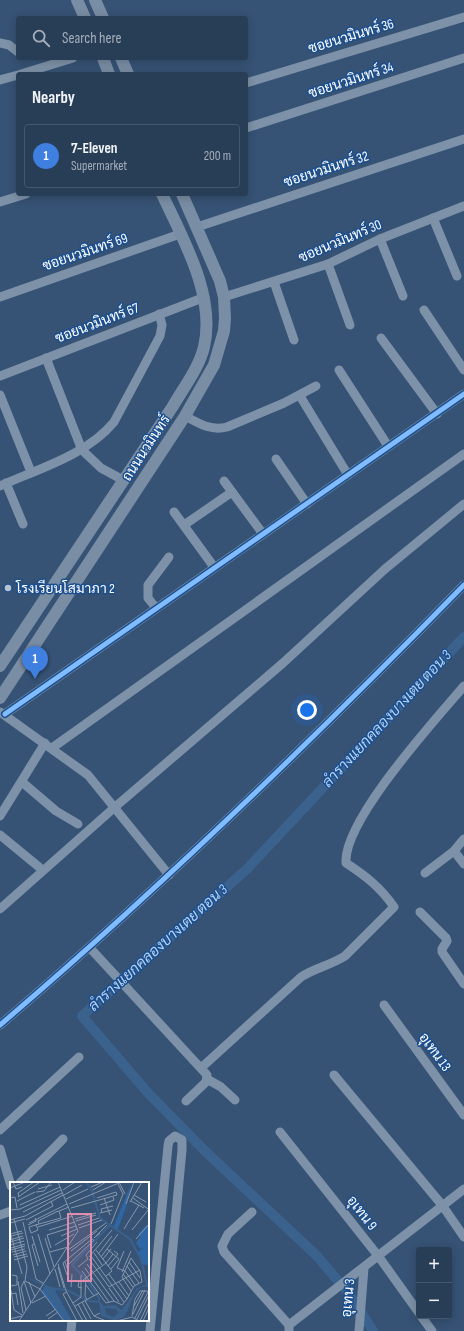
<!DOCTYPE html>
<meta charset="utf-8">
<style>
:root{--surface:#283e57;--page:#30455d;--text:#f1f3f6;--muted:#a5aeba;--line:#44576d;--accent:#e69b98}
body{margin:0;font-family:"Sofia Sans Condensed",Sarabun,sans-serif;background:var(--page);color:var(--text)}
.controls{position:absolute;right:12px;bottom:12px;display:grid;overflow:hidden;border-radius:4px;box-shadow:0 2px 10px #0003}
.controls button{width:36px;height:36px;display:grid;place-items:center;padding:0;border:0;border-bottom:1px solid var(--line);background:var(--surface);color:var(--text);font:20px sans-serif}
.you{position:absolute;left:307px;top:710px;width:14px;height:14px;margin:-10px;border:3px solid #fff;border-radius:50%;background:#1a73e8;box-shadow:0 0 0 6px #1a73e833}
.badge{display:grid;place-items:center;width:26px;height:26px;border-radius:50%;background:var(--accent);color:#fff;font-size:13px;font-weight:700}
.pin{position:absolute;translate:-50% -33px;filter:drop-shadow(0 1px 2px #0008)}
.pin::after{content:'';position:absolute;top:21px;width:14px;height:12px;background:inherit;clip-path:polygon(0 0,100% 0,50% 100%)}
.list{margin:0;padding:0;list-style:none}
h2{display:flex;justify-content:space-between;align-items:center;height:52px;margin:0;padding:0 16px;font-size:17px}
h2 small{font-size:13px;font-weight:400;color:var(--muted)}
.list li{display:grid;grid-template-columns:26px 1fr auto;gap:12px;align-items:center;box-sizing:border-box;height:64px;margin:0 8px 8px;padding:0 8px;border:1px solid var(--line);border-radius:4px}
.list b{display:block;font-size:15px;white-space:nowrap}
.list p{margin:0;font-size:13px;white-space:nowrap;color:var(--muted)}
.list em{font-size:13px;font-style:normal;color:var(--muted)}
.icon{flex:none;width:22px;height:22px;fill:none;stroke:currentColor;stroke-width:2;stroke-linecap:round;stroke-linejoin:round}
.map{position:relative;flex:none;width:464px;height:1331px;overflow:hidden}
.search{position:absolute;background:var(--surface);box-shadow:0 2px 10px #0003;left:16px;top:16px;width:232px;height:44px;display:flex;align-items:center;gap:10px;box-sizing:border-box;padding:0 14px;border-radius:4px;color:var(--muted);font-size:15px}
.panel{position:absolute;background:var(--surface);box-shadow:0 2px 10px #0003;left:16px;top:72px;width:232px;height:124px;border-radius:4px}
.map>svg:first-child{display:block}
</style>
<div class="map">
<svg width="464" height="1331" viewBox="0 0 464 1331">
<rect width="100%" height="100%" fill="#365274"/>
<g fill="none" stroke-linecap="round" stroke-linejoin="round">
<path stroke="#3b618d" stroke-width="10" d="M 373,1331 L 350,1295 L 317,1256 L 206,1152 L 149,1094 L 82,1016 L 247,869 L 464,637"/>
<g stroke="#7d92a8" stroke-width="9">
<path d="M 0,43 L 9,45 L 18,52"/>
<path d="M 21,74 L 73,58"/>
<path d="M 0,80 L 18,75"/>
<path d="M 246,83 L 464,17"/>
<path d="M 246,128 L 464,58"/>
<path d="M 0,202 L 26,194"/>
<path d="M 433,218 L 457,276"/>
<path d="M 197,227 L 464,139"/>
<path d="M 380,239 L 403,296"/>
<path d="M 328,264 L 350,325"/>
<path d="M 274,282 L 294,340"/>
<path d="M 0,297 L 180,234"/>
<path d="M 224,297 L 328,264 L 380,239 L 464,206"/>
<path d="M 424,310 L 464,370"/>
<path d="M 381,338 L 437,414"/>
<path d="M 46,358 L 82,450 L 101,468 L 123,480"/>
<path d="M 339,370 L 388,446"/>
<path d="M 0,376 L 205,297"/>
<path d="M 0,395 L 31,472"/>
<path d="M 300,396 L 348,475"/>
<path d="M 185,416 C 200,424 211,431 227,427 L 284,403 L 316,386"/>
<path d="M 276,459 L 307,504"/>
<path d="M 224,481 L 263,534"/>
<path d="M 6,483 L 23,524"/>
<path d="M 0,486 C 38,469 87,455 114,422 L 160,336 L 162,325 L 159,314"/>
<path d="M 174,512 L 214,567"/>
<path d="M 184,525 L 232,492"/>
<path d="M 156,608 L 148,598 L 148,585 L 169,557"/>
<path d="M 0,712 L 88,775 L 169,875"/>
<path d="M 5,714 L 464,394"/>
<path d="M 52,748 L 464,454"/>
<path d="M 22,782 L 56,811 L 78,824"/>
<path d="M 0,816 L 45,743"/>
<path d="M 0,835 L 39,867"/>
<path d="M 454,851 L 464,864"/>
<path d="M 425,873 L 454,851 L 464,839"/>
<path d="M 0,909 L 115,807 L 283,663 L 385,569 L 464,504"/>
<path d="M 420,912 L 446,938 L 447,941 L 442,949 L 442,952 L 464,984"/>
<path d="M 90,948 L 207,1075 L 206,1082 L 186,1101"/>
<path d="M 384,1005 L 464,1115"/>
<path d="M 0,1025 C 162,887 315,738 464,585"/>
<path d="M 201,1068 L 301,977 C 315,968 331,965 345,956 L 394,907 C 381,888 366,876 346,863 C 343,821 435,720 464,686"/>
<path d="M 334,1075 L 442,1205 L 464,1237"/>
<path d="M 207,1079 L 221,1087 L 235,1100"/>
<path d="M 0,1130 L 79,1057"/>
<path d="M 280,1132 L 379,1257 L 419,1313"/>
<path d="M 0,1149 L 11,1186"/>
<path d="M 20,1183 L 63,1139"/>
<path d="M 252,1212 L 228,1234 L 222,1246 L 224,1252 L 289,1325 L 289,1330"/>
<path d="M 0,1215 L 11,1211"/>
<path d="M 421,1316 L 432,1331"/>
<path d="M 289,1325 L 464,1189"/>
<path d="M 71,1331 L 72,1320"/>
<path d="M 150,1331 L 168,1146 L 169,1141 L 175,1136 L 182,1140 L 182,1150 L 165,1331"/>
<path d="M 359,1331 L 364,1268"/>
</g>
<g stroke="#798da4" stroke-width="12">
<path d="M 77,0 L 85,18"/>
<path d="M 95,0 L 103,18"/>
<path d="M 103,58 L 109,74"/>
<path d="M 121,58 L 128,74"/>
<path d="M 0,666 L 173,406 C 184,387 199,368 204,347 C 216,296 183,239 162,194"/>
<path d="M 0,698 L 185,416 L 214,365 L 224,331 L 225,318 L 224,297 L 220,281 L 182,194"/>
</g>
<g stroke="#1b4f8f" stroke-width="8">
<g id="cycleway">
<path d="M 5,714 L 464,394"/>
<path d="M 0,1025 C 162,887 315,738 464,585"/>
</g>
</g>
<use href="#cycleway" stroke="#80bcff" stroke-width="5"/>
</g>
<circle fill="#b9c2ce" stroke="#1b4f8f" stroke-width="1.5" cx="8" cy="588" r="4"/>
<g text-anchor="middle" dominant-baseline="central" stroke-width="3" stroke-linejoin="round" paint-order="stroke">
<g font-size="14" fill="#fff" stroke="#1b4f8f">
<text transform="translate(351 36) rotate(-17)">ซอยนวมินทร์ 36</text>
<text transform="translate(351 80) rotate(-18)">ซอยนวมินทร์ 34</text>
<text transform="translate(326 169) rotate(-18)">ซอยนวมินทร์ 32</text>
<text transform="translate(340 241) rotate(-23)">ซอยนวมินทร์ 30</text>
<text transform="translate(85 252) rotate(-19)">ซอยนวมินทร์ 69</text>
<text transform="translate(97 323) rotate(-21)">ซอยนวมินทร์ 67</text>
<text transform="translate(146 448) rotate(-57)">ถนนนวมินทร์</text>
<text transform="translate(435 1052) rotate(54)">อุเทน 13</text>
<text transform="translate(362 1213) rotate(52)">อุเทน 9</text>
<text transform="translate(348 1298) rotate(-85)">อุเทน 3</text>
</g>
<g font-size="14" fill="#fff" stroke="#1b4f8f" text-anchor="start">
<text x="16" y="588">โรงเรียนโสมาภา 2</text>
</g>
<g font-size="15" font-style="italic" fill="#b5d3f5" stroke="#1b4f8f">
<text transform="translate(387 719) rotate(-47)">ลำรางแยกคลองบางเตย ตอน 3</text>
<text transform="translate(158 948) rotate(-42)">ลำรางแยกคลองบางเตย ตอน 3</text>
</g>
</g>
<g transform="translate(10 1182)">
<rect width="139" height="139" fill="#365274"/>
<path d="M 122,0 L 116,25 L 107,49 L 103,46 ZM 139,41 L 139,82 L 136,83 L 132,82 L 127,71 L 133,66 L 130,67 L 126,61 L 130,55 L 128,52 ZM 35,104 L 47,107 L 45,109 L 62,139 L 55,139 L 32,109 Z" fill="#2f66a5"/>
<path d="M 0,88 L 41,105 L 61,139 L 57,139 L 35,109 L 35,104 ZM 137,102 L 139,105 L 131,105 L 125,111 L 115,134 L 106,139 L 91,134 L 89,119 L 94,124 L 105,123 L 112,128 L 127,106 ZM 95,126 L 106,127 L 109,131 L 103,135 L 96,132 Z" fill="#3b618d" fill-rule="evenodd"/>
<path fill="none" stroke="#3b618d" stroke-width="2" d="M 76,0 L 82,9 L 90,36 L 120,57 L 131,77 L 137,103M 39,106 L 57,108 L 78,119 L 90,120M 89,119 L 89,116 L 76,97 L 62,83 L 100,43"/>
<path fill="none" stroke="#8697ac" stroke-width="1" d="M 3,0 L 6,7 L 12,5M 109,0 L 115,12M 81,5 L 93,0M 0,6 L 15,0M 28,7 L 42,3M 53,8 L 65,0M 83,8 L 96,0M 26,10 L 34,9 L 41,0M 54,13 L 72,3M 124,13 L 136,20M 8,15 L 30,0M 9,15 L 8,11 L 24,0M 0,16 L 5,15 L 7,26M 87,16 L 106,10 L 107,13M 94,16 L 100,33M 123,16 L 138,27M 56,17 L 78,7M 7,19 L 25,10M 121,19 L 134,26M 120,20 L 132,0M 59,22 L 111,0M 116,22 L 124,0M 10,23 L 50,5M 90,23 L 104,18 L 103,15M 61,26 L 107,13M 0,28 L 10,27 L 51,8M 49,29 L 51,36 L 29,42 L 28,39 L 46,30 L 49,29 L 59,25M 13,30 L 52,11M 90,31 L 102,28M 92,31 L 91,27 L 103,24M 4,37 L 17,85 L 15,99M 65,37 L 86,31M 0,38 L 15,34 L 53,13M 16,38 L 43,24 L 41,19M 66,39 L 86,33M 13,40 L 26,97 L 33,101M 0,41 L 15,37M 19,41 L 57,22M 26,42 L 28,48 L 21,51 L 19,45 L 29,42M 101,42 L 113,12 L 108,2M 18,43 L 26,39 L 25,36M 68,43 L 89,36M 28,45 L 63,34M 69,46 L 92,38M 114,47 L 129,23M 39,48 L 65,40M 122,48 L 139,27M 0,50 L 12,92M 90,51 L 84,56 L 97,43M 0,52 L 12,49M 28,52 L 40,92M 1,54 L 13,51M 22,54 L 30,80M 51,54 L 67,47M 35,56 L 44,85M 126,57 L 139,42M 0,58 L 13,54M 0,60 L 14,56M 24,62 L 22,63 L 28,84M 0,63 L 14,59M 45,63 L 64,52M 1,66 L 15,62M 41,66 L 37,53 L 66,44M 97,67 L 109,77 L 101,87M 1,68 L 15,64M 58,68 L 96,41M 86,68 L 102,89 L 96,94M 61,69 L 87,49M 114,69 L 107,86 L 115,89 L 125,103M 2,70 L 15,67M 40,70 L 58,65M 84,71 L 92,83M 89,71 L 102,54M 3,73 L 16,69M 81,74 L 114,120M 4,75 L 17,72M 79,75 L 102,48M 91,75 L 108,52M 79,77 L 99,105M 93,77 L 101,67M 4,78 L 18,74M 55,80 L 59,92 L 57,93 L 53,81 L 82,57 L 84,58 L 57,84M 119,80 L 130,96M 48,82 L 56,109 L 73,139M 77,82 L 104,119M 98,84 L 108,72 L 104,69M 117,84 L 129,101M 48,85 L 54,106M 68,85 L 78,77 L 76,73 L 87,60M 75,86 L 99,120M 45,87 L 50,105M 72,89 L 96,121 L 104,119 L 112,123 L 117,117 L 124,104 L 132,100 L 130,89 L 121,76 L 112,95 L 121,109M 112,90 L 121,69M 99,92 L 117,117M 113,92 L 123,105M 76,95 L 75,114 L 77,118M 73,98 L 96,81 L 103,72M 8,99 L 13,131M 14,99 L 11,106 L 16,128M 14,99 L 21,121M 15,99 L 30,107 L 54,139M 19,100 L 25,115M 109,100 L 119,114M 76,103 L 84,114M 0,104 L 7,103 L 7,94 L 2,93M 61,105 L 62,92M 99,105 L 130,88M 72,106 L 68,105 L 69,99 L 73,99M 99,106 L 109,120M 1,108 L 4,128 L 12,133M 57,110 L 53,112 L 67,139M 0,112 L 6,111 L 8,123M 75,119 L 84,134 L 90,131M 72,120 L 81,137M 22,121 L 36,114M 63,121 L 71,115 L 71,93M 68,122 L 77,139M 65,124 L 89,111M 124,124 L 133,108M 123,132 L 135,108M 36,134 L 46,127M 84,134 L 96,139M 122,134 L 125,117 L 130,109 L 137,109 L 139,112M 125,136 L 138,110M 0,137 L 12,134M 38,137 L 48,130M 127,137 L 139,113M 9,139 L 68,49 L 48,0M 107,139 L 122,135 L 129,139M 130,139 L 139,120M 133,139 L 139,126"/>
<path fill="#e08cad" fill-opacity="0.15" stroke="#e08cad" stroke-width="2" d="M 58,32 L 81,32 L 81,99 L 58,99 Z"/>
<rect width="139" height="139" fill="none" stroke="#fff" stroke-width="2"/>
</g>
</svg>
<div class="controls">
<button>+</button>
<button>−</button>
</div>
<div class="you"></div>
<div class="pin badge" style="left:35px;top:679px;background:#3f7fe0">1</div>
<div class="search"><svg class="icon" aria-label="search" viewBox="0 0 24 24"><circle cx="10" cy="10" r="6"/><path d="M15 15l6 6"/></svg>Search here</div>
<section class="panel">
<h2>Nearby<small></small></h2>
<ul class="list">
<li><span class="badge" style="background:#3f7fe0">1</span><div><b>7-Eleven</b><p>Supermarket</p></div><em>200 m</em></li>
</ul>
</section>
</div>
